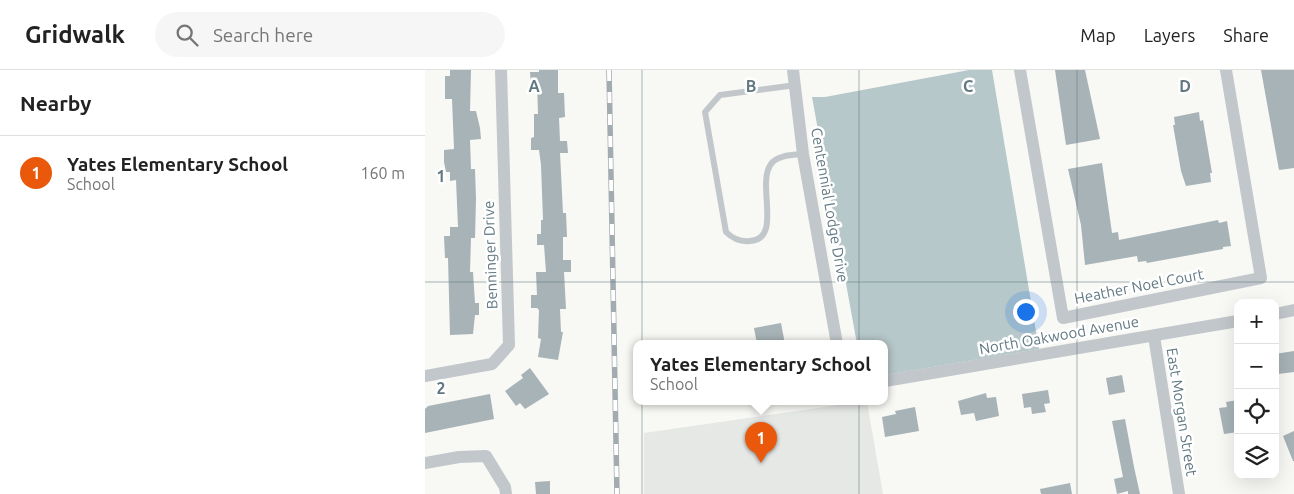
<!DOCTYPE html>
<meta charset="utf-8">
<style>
:root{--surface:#fff;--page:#f6f6f6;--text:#222;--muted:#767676;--line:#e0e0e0;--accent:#ea580c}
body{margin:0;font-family:Ubuntu,sans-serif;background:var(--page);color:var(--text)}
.controls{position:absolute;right:15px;bottom:15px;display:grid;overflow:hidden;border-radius:10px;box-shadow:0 5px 20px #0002}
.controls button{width:45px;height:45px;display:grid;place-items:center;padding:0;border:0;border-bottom:1px solid var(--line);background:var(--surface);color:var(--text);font:25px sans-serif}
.you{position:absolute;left:600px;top:241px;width:18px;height:18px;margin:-12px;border:4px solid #fff;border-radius:50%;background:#1a73e8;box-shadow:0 0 0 8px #1a73e833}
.badge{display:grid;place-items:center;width:32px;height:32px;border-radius:50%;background:var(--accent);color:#fff;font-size:16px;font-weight:700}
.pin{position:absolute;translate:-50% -41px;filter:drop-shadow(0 1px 2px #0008)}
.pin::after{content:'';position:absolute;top:26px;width:18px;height:15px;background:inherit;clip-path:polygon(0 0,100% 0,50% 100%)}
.popup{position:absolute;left:208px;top:270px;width:255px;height:65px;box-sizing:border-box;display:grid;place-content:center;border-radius:10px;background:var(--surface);filter:drop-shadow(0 1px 4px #0005);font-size:16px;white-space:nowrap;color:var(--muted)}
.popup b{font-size:19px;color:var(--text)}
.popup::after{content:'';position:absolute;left:50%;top:100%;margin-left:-10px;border:10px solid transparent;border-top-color:var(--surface)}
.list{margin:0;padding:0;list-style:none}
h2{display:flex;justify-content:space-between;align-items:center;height:65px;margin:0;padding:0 20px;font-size:21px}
h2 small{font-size:16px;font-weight:400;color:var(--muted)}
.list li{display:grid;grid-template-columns:32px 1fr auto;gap:15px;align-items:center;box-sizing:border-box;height:75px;padding:0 20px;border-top:1px solid var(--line)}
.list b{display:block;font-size:19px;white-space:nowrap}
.list p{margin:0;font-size:16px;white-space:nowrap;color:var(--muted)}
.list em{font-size:16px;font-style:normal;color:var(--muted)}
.icon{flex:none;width:28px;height:28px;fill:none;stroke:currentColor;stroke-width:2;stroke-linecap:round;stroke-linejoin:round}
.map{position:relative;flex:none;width:869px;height:424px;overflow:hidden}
header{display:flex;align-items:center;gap:30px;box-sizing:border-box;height:70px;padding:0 25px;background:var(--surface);border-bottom:1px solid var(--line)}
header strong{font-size:24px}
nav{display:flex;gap:28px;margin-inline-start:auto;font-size:18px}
.search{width:350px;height:45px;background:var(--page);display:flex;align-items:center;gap:12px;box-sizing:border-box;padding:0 18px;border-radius:28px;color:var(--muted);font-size:19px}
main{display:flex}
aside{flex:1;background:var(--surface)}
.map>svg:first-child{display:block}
</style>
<header>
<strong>Gridwalk</strong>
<div class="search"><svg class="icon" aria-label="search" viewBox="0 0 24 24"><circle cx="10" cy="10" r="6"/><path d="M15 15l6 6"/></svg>Search here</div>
<nav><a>Map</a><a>Layers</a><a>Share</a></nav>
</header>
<main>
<aside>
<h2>Nearby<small></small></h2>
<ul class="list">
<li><span class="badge">1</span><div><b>Yates Elementary School</b><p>School</p></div><em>160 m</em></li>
</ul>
</aside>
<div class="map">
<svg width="869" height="424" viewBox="0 0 869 424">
<rect width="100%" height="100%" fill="#f8f8f5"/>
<path fill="#e6e8e6" d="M 434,332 L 442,332 L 458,424 L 219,424 L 219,363 Z"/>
<path fill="#b7c8ca" d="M 544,0 L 567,0 L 614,279 L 460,305 L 460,274 L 432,274 L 387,27 L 400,27 Z"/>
<g fill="#a7b3b7">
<path d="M 25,0 L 46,0 L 45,41 L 51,41 L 55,58 L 56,69 L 45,70 L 46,99 L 50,99 L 51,129 L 50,168 L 46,168 L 45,202 L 48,202 L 50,233 L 54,233 L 54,245 L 50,245 L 48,264 L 25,265 L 23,188 L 20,188 L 19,166 L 25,166 L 25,157 L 33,157 L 31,110 L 25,111 L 25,102 L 21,102 L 19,92 L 19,80 L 29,79 L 27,29 L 20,29 L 20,6 L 25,6 Z"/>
<path d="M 114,0 L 133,0 L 133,23 L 139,23 L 140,47 L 134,48 L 135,71 L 142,71 L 143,83 L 135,83 L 138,143 L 141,143 L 142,167 L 138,167 L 138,190 L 146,190 L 146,202 L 139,202 L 141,239 L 135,239 L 136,262 L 138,262 L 133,290 L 113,287 L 116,269 L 113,268 L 114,240 L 112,238 L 106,238 L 106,225 L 112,225 L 111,202 L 121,202 L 119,175 L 112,175 L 112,164 L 116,164 L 116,150 L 118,150 L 116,95 L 114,80 L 106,80 L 106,68 L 109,67 L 109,44 L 113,44 L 112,13 L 106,14 L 105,2 L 114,2 Z"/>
<path d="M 630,0 L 660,0 L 675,69 L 641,75 Z"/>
<path d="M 836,0 L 869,0 L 869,98 L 854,100 Z"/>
<path d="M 774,42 L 775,51 L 778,50 L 787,103 L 785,103 L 786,112 L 761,116 L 756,101 L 748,55 L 750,55 L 749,47 Z"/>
<path d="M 677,93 L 687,163 L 693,162 L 694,170 L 793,150 L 794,153 L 802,151 L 806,176 L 798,177 L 798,179 L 722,193 L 721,191 L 713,192 L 712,186 L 660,195 L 656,155 L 643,99 Z"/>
<path d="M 356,253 L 360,274 L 332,274 L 329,258 Z"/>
<path d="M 869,281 L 869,302 L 853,304 L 850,284 Z"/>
<path d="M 105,298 L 124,324 L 100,339 L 95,333 L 91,336 L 80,321 L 98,308 L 96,305 Z"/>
<path d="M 697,305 L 700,322 L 684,325 L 681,308 Z"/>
<path d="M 623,320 L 625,333 L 619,334 L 621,342 L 607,344 L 606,337 L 599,338 L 597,324 Z"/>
<path d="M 561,323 L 562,328 L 571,327 L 574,346 L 551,351 L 549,343 L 536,345 L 533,331 Z"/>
<path d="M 65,324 L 69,349 L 0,363 L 0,339 L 3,336 Z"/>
<path d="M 813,330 L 813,362 L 799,364 L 794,338 L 802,337 L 801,332 Z"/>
<path d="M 490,337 L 494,361 L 460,367 L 457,347 L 471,344 L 470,341 Z"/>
<path d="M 700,349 L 709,397 L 715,424 L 703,424 L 703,421 L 692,424 L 689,409 L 698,407 L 687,351 Z"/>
<path d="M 869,361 L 869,391 L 868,391 L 858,366 Z"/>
<path d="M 125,411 L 125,424 L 111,424 L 110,412 Z"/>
<path d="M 645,413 L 647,424 L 616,424 L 615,419 Z"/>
</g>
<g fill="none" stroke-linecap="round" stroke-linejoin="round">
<path stroke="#c1c7ca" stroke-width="6" d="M 371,15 L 295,25 L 280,42 L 301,162 C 308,169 315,172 325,171 C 358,169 331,114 346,94 C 352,85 368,85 378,84"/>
<g stroke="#c1c7ca" stroke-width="12">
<path d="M 368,0 L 378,84 L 412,274"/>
<path d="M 595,0 L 638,248 L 836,208 L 801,0"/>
<path d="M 850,244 L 869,240"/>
<path d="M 729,266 L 754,424"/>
<path d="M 0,306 L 67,294 L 84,275 L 76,0"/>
<path d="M 460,311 L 813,251"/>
<path d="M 0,393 L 34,387 L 61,386 L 80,417 L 81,424"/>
</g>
<g stroke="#a2abb0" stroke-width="5.5">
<path id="rail" d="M 184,0 L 192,424"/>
</g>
<use href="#rail" stroke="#fff" stroke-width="4" stroke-dasharray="11" stroke-linecap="butt"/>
</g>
<path fill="none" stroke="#617882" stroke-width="1" stroke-opacity="0.55" d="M 217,0 L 217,424M 434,0 L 434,424M 652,0 L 652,424M 0,212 L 869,212"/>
<g text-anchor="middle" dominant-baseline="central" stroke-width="5" stroke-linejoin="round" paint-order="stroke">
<g font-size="15" fill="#617882" stroke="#fff">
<text transform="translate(405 135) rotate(80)">Centennial Lodge Drive</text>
<text transform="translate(65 185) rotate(-92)">Benninger Drive</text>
<text transform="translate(714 216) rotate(-11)">Heather Noel Court</text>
<text transform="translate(634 265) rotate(-10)">North Oakwood Avenue</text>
<text transform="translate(757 342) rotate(81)">East Morgan Street</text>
</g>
</g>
<g font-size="16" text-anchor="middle" font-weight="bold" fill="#617882" stroke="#fff" stroke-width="5" stroke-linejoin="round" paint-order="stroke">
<text x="109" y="22">A</text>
<text x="326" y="22">B</text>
<text x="543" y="22">C</text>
<text x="760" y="22">D</text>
<text x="16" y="112">1</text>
<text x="16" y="324">2</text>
</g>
</svg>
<div class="controls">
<button>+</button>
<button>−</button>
<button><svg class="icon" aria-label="locate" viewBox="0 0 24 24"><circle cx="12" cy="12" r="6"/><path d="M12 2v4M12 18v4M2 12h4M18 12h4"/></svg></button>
<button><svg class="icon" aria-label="layers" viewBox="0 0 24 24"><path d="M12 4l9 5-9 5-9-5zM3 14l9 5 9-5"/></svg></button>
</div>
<div class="you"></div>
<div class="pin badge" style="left:336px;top:393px">1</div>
<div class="popup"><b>Yates Elementary School</b>School</div>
</div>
</main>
